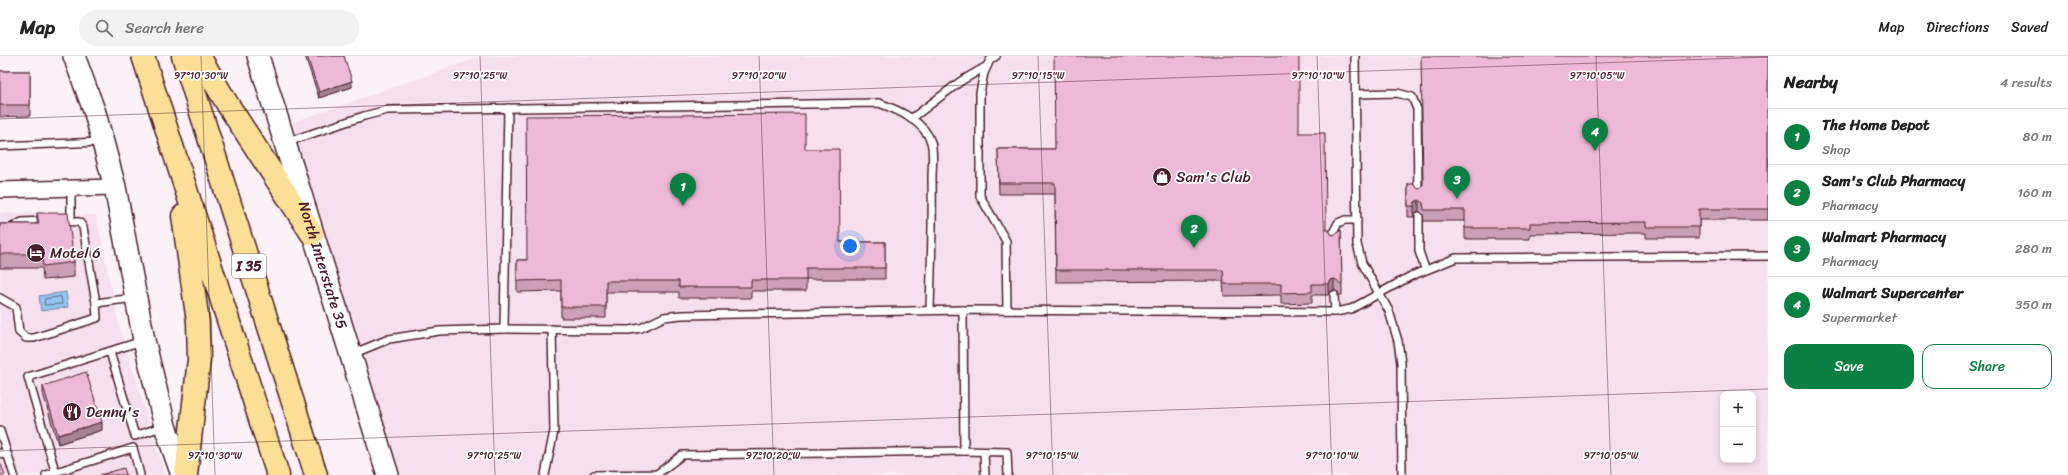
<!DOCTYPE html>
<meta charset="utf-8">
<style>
:root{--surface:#fff;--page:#f2f2f2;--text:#222;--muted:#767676;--line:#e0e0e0;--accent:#0b8043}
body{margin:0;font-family:Sriracha,sans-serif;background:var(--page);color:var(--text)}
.controls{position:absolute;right:12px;bottom:12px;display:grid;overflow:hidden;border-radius:8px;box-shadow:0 2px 6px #0003}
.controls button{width:36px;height:36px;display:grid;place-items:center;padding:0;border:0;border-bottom:1px solid var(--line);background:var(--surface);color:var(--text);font:20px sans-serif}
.you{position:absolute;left:850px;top:190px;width:14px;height:14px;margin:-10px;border:3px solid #fff;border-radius:50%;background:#1a73e8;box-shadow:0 0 0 6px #1a73e833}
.badge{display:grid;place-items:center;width:26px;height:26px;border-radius:50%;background:var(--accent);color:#fff;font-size:13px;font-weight:700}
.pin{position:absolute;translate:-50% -33px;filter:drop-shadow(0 1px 2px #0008)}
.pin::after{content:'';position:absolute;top:21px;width:14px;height:12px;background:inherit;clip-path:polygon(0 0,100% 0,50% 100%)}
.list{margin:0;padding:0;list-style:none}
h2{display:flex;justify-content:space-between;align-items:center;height:52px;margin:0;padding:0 16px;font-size:17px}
h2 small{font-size:13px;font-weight:400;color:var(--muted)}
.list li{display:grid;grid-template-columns:26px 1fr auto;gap:12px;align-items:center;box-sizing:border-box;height:56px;padding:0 16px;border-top:1px solid var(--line)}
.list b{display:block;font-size:15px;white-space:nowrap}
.list p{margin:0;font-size:13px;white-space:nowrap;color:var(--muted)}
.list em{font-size:13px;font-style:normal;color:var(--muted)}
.actions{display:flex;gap:8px;padding:12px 16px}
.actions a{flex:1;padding:9px 0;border:1px solid var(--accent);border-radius:12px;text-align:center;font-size:14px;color:var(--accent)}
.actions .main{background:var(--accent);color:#fff}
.icon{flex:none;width:22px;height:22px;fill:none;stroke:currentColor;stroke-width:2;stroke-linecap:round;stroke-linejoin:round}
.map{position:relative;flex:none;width:1768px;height:419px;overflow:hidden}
header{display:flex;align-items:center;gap:24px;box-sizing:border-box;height:56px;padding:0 20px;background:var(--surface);border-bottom:1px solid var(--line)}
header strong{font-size:19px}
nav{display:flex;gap:22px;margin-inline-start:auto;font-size:14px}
.search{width:280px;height:36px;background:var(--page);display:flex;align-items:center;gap:10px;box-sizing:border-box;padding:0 14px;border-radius:22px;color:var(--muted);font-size:15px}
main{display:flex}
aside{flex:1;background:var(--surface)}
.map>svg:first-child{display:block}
</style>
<header>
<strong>Map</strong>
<div class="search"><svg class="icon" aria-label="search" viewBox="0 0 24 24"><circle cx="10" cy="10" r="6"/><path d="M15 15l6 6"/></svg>Search here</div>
<nav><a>Map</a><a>Directions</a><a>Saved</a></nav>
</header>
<main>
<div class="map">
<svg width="1768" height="419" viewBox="0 0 1768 419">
<rect width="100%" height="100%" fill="#fbf1f7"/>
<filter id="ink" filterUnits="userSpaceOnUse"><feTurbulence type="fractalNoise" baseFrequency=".025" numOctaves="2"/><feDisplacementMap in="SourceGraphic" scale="8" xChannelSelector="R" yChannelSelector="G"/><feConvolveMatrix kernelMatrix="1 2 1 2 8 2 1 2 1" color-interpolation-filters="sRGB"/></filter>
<g filter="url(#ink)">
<g fill="#f7e0ed" fill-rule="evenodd">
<path d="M 482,0 L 1768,0 L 1768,419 L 388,419 L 285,87 L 293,66 ZM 1723,338 L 1753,338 L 1753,404 L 1723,404 Z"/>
<path d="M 0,157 L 96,159 L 119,269 L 165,419 L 0,419 Z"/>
</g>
<path fill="#93c7f0" stroke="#7684a1" d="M 66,236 L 68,251 L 41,255 L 39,240 Z"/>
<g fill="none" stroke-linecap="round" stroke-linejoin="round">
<path stroke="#67627a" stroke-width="1" d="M 61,241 L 62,248 L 44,249 L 45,243 Z"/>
<g stroke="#4a1f2b" stroke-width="10">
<g id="lane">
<path d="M 996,0 L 990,4 L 984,17 L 980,37 L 980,140 L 1006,185 L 1007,254"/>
<path d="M 1355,0 L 1357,188 L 1362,207 L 1389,255 L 1398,285 L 1401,307 L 1402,419"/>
<path d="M 1356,38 L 1397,37 L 1412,41 L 1417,53 L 1418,139"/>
<path d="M 911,63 L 961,25 L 987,10"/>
<path d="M 287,86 L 364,60 L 387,54 L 879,47 C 898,54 924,65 931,86 C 934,96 932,112 932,123 C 933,167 931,210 930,254"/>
<path d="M 0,90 L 101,86"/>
<path d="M 71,132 L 71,165"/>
<path d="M 1419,160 L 1419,195 L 1425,213"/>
<path d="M 61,165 L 79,166 L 83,171 L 96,247 L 134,242"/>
<path d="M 0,178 L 22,166 L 46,165"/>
<path d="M 1334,185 L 1334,175 L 1338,167 L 1345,164 L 1357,164"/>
<path d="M 1334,239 L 1335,256"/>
<path d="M 0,242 L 16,251 L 19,276 L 26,282 L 34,282 L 97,262 L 96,247"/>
<path d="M 963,254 L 964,395 L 1007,396 L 1008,419"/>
<path d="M 504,273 L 508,52"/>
<path d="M 110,296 L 135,380 L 164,370"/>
<path d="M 352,298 L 389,283 L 439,275 L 504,273 L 629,274 L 641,272 L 664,261 L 681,259 L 963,254 L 1335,256 L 1351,253 L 1411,220 L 1456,202 L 1768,200"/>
<path d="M 0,375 L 8,400"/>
<path d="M 984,396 L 985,419"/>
<path d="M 0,397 L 8,400 L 14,419"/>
<path d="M 55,415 L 28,321 L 142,285"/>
<path d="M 46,419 L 133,392 L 140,419"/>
<path d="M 545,419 L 554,375 L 552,273"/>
<path d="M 594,419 L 657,418 L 682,399 L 964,395"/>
</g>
</g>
<g stroke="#4a1f2b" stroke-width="18">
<path id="street" d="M 0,134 L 115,131"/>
</g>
<g stroke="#4a1f2b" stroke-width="24">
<g id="secondary">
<path d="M 74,0 L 95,57 L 115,131 L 144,284 L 165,370 L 182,419"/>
<path id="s1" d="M 258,0 L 388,419"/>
</g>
</g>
<g stroke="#4a1f2b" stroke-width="25">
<g id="highway">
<path d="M 143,0 L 278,419"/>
<path d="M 183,0 L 316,419"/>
<path d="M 199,0 L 228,49 L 312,178"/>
<path d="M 183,160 L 198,266 L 199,303 L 186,419"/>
</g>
</g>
<use href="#lane" stroke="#fff" stroke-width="7"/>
<use href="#street" stroke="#fff" stroke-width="15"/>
<use href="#secondary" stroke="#fff" stroke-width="21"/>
<use href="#highway" stroke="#fbdf96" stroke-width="22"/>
</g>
<g fill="#cc9fb8" stroke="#4a1f2b">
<path d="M 305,0 L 344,0 L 352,31 L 319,42 Z"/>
<path d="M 1768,0 L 1768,164 L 1699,164 L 1699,182 L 1646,182 L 1646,177 L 1530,178 L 1530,183 L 1465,183 L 1465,165 L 1424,165 L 1423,158 L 1419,155 L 1415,157 L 1414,161 L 1408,161 L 1408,128 L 1418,133 L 1421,132 L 1423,128 Z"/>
<path d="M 0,15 L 30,15 L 30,60 L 0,61 Z"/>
<path d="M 1299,77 L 1326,174 L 1331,178 L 1334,179 L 1341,174 L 1342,239 L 1339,239 L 1338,236 L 1334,234 L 1331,235 L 1329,239 L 1312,239 L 1312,247 L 1281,248 L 1281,239 L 1224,240 L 1223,225 L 1056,226 L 1055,138 L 999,138 L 998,93 L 1055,93 Z"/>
<path d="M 805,93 L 840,186 L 885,186 L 885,223 L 806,223 L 806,235 L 751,235 L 751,242 L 679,242 L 679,236 L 606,236 L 606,262 L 561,262 L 561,235 L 517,236 L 517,204 L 527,204 Z"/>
<path d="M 37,157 L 74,206 L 74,221 L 43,224 L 42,212 L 0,212 L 0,168 L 37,168 Z"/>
<path d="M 43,330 L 102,374 L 58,388 L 43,338 Z"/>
</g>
<g fill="#a68296" stroke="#4a1f2b">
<path d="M 352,25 L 352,31 L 319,42 L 319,36 Z"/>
<path d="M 1419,144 L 1419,155 L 1415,157 L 1414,161 L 1414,150 L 1415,146 Z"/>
<path d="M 1334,223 L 1334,234 L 1331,235 L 1329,239 L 1329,228 L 1331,224 Z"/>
<path d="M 102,366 L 102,374 L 58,388 L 58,379 Z"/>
</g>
<g fill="#edb9d6" stroke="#4a1f2b">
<path d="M 307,0 L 344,0 L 352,25 L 319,36 Z"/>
<path d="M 1054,0 L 1299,0 L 1299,77 L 1325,77 L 1326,174 L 1329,174 L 1331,178 L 1334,179 L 1341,174 L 1342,228 L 1339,228 L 1338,225 L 1334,223 L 1331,224 L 1329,228 L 1312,228 L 1312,236 L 1281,237 L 1281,228 L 1224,228 L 1223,214 L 1056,214 L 1055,127 L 999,127 L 998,93 L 1055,93 Z"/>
<path d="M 1421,0 L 1768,0 L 1768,153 L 1699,153 L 1699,171 L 1646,171 L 1646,166 L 1530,167 L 1530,172 L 1465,172 L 1465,154 L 1424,154 L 1423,147 L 1419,144 L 1415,146 L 1414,150 L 1408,150 L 1408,128 L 1413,128 L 1418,133 L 1421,132 L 1423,128 Z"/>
<rect x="0" y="15" width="30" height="34"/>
<path d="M 805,58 L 805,93 L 839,93 L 840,186 L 885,186 L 885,212 L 806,212 L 806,224 L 751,224 L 751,231 L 679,231 L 679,225 L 606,225 L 606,251 L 561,251 L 561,224 L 517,225 L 517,204 L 527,204 L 526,60 Z"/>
<path d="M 37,157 L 68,157 L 74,206 L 43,210 L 42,198 L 0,198 L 0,168 L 39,168 Z"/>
<path d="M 86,316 L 102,366 L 58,379 L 43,330 Z"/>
<path d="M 0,408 L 1,408 L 5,419 L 0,419 Z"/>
<path d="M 124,412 L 126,419 L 100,419 Z"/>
</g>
</g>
<path fill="none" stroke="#4a1f2b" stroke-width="1" stroke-opacity="0.45" d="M 201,0 L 215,419M 480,0 L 495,419M 759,0 L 774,419M 1038,0 L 1053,419M 1317,0 L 1332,419M 1596,0 L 1611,419M 0,63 L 1768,1M 0,395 L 1768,333"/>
<defs>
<g id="shop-disc" transform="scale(1)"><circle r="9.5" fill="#4a1f2b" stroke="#fff"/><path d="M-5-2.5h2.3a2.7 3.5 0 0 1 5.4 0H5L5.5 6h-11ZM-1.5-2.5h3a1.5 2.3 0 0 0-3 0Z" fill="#fff"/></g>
<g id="hotel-disc" transform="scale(1)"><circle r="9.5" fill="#4a1f2b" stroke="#fff"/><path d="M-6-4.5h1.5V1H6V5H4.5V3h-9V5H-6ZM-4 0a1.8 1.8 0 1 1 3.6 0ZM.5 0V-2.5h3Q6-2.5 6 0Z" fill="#fff"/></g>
<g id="restaurant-disc" transform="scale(1)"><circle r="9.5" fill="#4a1f2b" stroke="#fff"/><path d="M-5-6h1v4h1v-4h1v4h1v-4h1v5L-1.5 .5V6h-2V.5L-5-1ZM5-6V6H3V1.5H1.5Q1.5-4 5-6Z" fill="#fff"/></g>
</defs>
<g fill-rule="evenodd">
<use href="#shop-disc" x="1162" y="121"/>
<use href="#hotel-disc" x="36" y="197"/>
<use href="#restaurant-disc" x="72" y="356"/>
</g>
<g text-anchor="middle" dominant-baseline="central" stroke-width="3.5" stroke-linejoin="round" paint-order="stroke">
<rect fill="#fff" stroke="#80626b" stroke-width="1" x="232" y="198" width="34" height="24" rx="3"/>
<g font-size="14" font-weight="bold" fill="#4a1f2b">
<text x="249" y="210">I 35</text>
</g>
<g font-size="15" fill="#4a1f2b" stroke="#fff" text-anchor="start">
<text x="1176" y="121">Sam's Club</text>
<text x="50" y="197">Motel 6</text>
<text x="86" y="356">Denny's</text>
</g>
<g font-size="15" fill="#4a1f2b" stroke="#fff">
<text stroke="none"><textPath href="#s1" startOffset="219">North Interstate 35</textPath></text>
</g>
</g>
<g font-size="10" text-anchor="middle" fill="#4a1f2b" stroke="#fff" stroke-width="3.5" stroke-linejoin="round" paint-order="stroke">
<text x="201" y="23">97°10'30"W</text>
<text x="480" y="23">97°10'25"W</text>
<text x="759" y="23">97°10'20"W</text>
<text x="1038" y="23">97°10'15"W</text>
<text x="1318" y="23">97°10'10"W</text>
<text x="1597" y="23">97°10'05"W</text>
<text x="215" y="403">97°10'30"W</text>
<text x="494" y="403">97°10'25"W</text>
<text x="773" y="403">97°10'20"W</text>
<text x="1052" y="403">97°10'15"W</text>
<text x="1332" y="403">97°10'10"W</text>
<text x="1611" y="403">97°10'05"W</text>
</g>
</svg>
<div class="controls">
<button>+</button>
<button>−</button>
</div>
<div class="you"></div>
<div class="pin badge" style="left:683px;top:150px">1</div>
<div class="pin badge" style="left:1194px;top:192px">2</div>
<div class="pin badge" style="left:1457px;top:143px">3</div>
<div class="pin badge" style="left:1595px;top:95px">4</div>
</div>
<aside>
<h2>Nearby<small>4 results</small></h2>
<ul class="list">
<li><span class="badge">1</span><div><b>The Home Depot</b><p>Shop</p></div><em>80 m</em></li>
<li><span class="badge">2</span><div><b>Sam's Club Pharmacy</b><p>Pharmacy</p></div><em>160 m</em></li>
<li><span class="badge">3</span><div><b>Walmart Pharmacy</b><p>Pharmacy</p></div><em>280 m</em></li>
<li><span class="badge">4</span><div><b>Walmart Supercenter</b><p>Supermarket</p></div><em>350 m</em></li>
</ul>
<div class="actions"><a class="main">Save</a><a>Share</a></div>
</aside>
</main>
